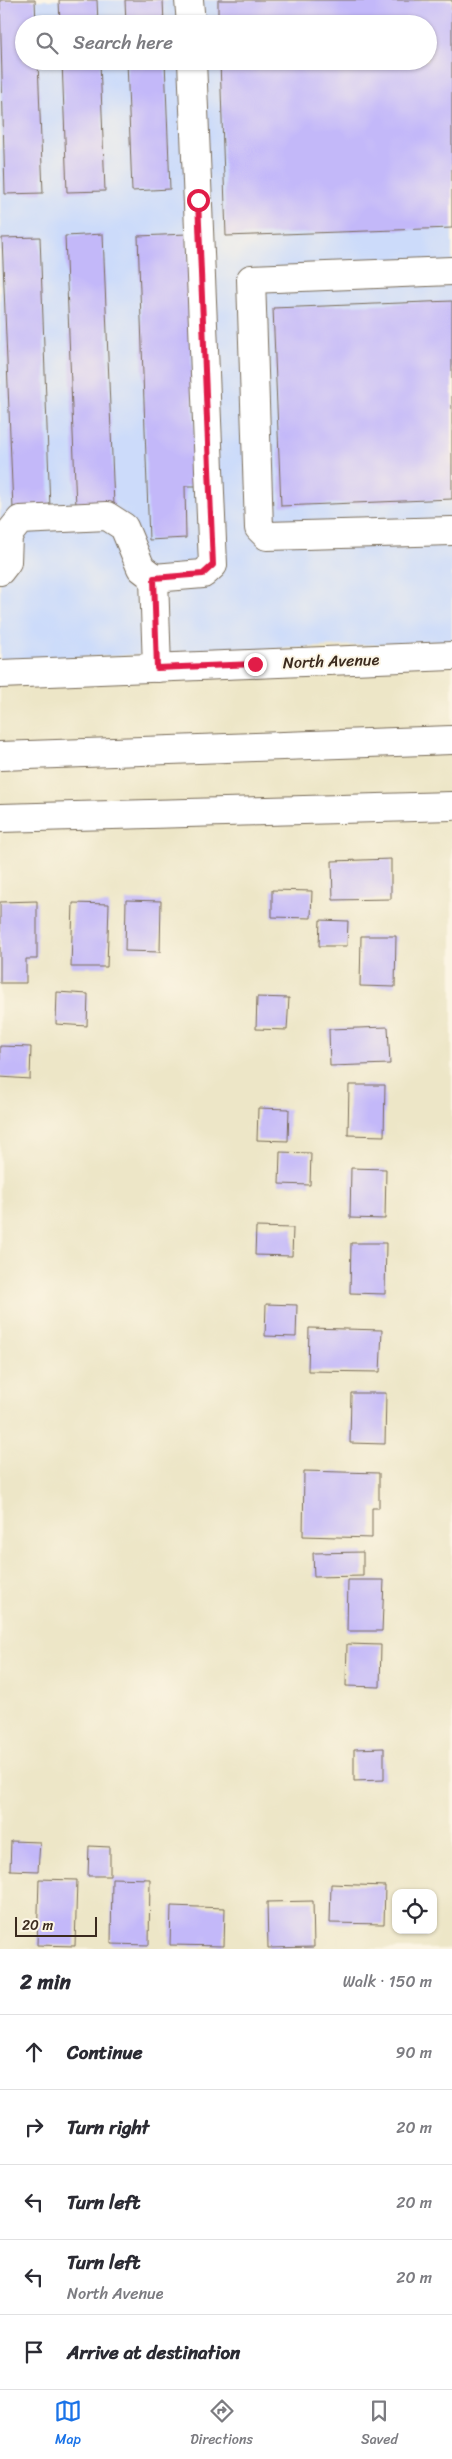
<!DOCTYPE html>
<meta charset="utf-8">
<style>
:root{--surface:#fff;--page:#f2f2f3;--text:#2b2b33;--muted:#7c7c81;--line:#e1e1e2;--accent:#1a73e8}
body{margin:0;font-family:Sriracha,sans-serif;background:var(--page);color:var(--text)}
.controls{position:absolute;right:15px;bottom:15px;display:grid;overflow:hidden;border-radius:10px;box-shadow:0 1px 4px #0004}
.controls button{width:45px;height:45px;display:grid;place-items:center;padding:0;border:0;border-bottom:1px solid var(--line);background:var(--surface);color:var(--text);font:25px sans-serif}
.scale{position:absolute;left:15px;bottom:12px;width:82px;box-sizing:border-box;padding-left:5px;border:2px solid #3b2a1e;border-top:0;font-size:14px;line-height:18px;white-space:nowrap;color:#3b2a1e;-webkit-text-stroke:4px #fcf5e5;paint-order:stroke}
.stop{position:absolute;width:15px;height:15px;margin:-11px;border:4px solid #e11d48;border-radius:50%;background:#fff}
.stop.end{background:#e11d48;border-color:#fff;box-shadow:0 1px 5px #0008}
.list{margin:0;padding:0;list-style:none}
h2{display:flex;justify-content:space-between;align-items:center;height:65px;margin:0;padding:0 20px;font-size:21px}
h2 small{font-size:16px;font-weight:400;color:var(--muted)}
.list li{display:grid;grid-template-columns:32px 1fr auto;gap:15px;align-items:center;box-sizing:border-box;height:75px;padding:0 20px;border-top:1px solid var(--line)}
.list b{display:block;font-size:19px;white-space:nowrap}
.list p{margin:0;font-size:16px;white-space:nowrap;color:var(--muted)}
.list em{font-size:16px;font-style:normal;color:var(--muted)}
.icon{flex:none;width:28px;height:28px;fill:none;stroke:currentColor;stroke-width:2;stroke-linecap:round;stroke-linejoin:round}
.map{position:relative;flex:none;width:452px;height:1949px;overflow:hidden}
.search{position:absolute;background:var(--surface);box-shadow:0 1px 4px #0004;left:15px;right:15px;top:15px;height:55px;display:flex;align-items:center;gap:12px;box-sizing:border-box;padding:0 18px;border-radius:28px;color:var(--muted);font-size:19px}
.sheet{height:440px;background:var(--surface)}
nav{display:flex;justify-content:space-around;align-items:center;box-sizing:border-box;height:70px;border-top:1px solid var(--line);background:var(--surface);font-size:14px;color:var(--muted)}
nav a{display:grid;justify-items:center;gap:2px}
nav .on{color:var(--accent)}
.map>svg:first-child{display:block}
</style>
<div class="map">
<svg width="452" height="1949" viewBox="0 0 452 1949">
<rect width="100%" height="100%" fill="#fcf5e5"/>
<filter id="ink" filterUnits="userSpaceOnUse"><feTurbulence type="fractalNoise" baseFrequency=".02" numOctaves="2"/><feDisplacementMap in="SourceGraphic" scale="10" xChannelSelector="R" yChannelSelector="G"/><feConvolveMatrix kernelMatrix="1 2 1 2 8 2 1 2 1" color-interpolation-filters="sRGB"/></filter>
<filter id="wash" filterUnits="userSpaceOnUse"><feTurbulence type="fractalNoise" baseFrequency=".0096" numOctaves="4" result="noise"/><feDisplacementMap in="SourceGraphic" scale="20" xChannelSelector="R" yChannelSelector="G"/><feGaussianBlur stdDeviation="1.12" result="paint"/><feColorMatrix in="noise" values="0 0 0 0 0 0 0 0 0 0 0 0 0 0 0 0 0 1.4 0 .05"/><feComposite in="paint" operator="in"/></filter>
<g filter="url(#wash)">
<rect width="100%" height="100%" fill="#ede6c7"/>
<path fill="#ccdbfa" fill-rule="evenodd" d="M 0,0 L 452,0 L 452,641 L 0,661 ZM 24,24 L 428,24 L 428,61 L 24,61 Z"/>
<g id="blocks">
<g fill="#c3b8f9">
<path d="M 0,0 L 35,0 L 36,24 L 24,24 L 24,61 L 38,61 L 43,193 L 5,194 Z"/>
<path d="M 59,0 L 97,0 L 98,24 L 60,24 Z"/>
<path d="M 125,0 L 163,0 L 164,24 L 126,24 Z"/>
<path d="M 218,0 L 452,0 L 452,228 L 226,236 L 220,61 L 428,61 L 428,24 L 218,24 Z"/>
<path d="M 62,61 L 100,61 L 105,191 L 67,192 Z"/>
<path d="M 127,61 L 165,61 L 170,189 L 132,191 Z"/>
<path d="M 103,234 L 114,505 L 76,507 L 65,236 Z"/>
<path d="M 187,234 L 196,486 L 185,486 L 186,538 L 149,540 L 138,236 Z"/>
<path d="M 40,237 L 50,508 L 13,509 L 2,238 Z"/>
<path d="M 452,301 L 452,499 L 281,506 L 273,308 Z"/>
<path d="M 391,859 L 391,899 L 333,900 L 332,861 Z"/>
<path d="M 272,890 L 312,891 L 311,918 L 272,917 Z"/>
<path d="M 126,900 L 161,901 L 160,952 L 125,951 Z"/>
<path d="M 37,901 L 37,959 L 26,959 L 26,983 L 0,983 L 0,902 Z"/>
<path d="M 73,903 L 109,904 L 107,967 L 71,967 Z"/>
<path d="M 320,920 L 348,921 L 347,946 L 319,946 Z"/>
<path d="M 361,936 L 396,936 L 395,987 L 360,986 Z"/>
<path d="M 57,992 L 88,994 L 87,1026 L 56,1024 Z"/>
<path d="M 257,997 L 289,998 L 287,1030 L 256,1029 Z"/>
<path d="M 388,1027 L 390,1064 L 330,1066 L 329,1029 Z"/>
<path d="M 0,1046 L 31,1047 L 30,1079 L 0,1077 Z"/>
<path d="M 349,1085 L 385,1085 L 384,1136 L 348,1135 Z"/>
<path d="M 258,1108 L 289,1109 L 288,1141 L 257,1140 Z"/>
<path d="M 280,1152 L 311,1153 L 310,1185 L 279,1184 Z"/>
<path d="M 351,1168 L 386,1169 L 385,1219 L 350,1218 Z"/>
<path d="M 256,1227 L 293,1228 L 292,1256 L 255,1255 Z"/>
<path d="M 351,1243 L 386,1243 L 385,1294 L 350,1293 Z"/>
<path d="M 266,1304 L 297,1305 L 296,1337 L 265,1336 Z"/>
<path d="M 309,1328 L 382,1330 L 380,1372 L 308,1371 Z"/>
<path d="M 351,1393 L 386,1393 L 385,1444 L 350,1443 Z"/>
<path d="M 304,1471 L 379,1473 L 379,1508 L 372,1508 L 372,1538 L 303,1536 Z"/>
<path d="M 363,1552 L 363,1576 L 314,1577 L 313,1553 Z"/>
<path d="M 348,1580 L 384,1580 L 382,1631 L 347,1631 Z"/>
<path d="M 347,1644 L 381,1645 L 380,1687 L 346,1686 Z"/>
<path d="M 384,1748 L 384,1780 L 354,1781 L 354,1749 Z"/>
<path d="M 11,1841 L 40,1842 L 38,1871 L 10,1870 Z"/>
<path d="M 89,1846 L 110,1847 L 110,1876 L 88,1876 Z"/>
<path d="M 112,1878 L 150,1879 L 149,1945 L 111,1944 Z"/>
<path d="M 39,1879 L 77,1880 L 75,1946 L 37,1945 Z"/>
<path d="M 331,1884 L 385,1886 L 384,1924 L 330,1923 Z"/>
<path d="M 313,1901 L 314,1947 L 268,1948 L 267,1902 Z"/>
<path d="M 171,1906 L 225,1908 L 224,1946 L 170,1945 Z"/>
</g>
</g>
</g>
<g filter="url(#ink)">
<use href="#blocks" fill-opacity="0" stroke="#796c59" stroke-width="1"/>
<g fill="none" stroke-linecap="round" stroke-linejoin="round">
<g stroke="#796c59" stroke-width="30">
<g id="minor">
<path d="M 189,0 L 191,24"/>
<path d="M 452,271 L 251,279 L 259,528 L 267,536 L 452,531"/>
<path d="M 0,571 L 7,562 L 8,535 L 20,520 L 107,516 L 124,527 L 141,568 L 154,578 L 203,574 L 213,565 L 192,61"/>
<path d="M 154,578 L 157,668"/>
<path d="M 0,818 L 452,806"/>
</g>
</g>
<g stroke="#796c59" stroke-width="30">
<g id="major">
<path d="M 0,674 L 452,656"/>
<path d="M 0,756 L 452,740"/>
</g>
</g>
<use href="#minor" stroke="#fff" stroke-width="28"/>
<use href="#major" stroke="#fff" stroke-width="28"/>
</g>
</g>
<g fill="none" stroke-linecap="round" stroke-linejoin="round" filter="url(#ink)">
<path stroke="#e11d48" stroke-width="6" d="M 198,200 L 213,565 L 203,574 L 154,578 L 157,668 L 255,664"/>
</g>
<g text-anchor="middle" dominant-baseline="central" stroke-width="4" stroke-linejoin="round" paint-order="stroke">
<g font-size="16" fill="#3b2a1e" stroke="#fcf5e5">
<text transform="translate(331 661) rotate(-2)">North Avenue</text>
</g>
</g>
</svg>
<div class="controls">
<button><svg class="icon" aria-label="locate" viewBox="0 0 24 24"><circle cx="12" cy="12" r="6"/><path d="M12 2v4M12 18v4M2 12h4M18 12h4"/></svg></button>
</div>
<div class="scale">20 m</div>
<div class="stop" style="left:198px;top:200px"></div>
<div class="stop end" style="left:255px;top:664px"></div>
<div class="search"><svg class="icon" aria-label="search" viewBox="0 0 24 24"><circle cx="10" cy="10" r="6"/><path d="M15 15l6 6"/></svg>Search here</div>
</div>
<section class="sheet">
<h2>2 min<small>Walk · 150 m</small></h2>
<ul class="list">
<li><svg class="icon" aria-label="ahead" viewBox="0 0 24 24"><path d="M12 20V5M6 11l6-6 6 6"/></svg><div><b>Continue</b></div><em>90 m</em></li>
<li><svg class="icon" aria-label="right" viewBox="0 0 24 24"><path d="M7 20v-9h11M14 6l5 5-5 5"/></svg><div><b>Turn right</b></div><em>20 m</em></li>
<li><svg class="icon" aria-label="left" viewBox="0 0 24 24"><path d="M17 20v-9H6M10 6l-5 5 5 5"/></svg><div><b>Turn left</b></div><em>20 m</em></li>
<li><svg class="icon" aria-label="left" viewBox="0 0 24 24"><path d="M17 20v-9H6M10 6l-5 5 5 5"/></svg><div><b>Turn left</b><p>North Avenue</p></div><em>20 m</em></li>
<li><svg class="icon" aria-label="arrive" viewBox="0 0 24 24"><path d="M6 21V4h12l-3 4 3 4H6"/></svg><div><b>Arrive at destination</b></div></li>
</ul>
</section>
<nav>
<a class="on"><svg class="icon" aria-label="map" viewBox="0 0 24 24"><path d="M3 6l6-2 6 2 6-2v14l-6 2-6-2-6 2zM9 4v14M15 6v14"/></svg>Map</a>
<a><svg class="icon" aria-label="directions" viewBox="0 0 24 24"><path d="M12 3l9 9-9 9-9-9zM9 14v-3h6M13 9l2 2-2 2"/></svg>Directions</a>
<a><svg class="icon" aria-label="saved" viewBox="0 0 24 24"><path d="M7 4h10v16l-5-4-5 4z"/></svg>Saved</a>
</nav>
